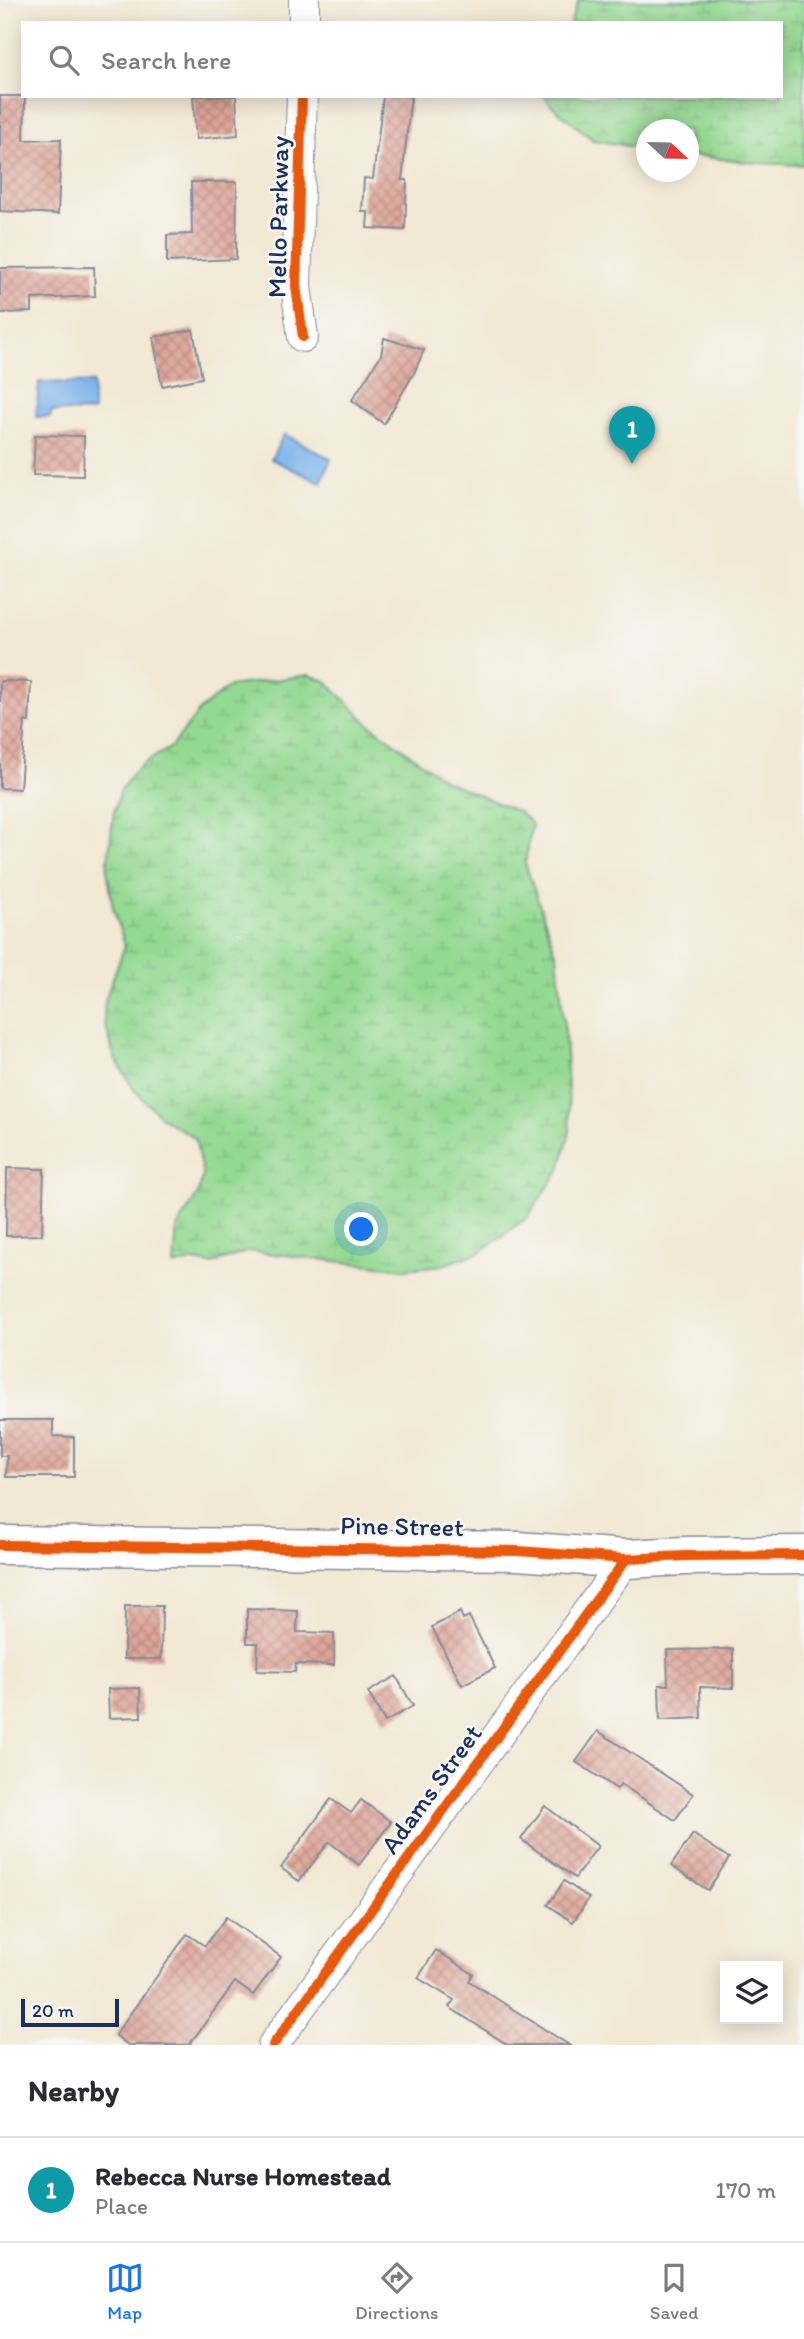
<!DOCTYPE html>
<style>
:root{--surface:#fff;--page:#f2f2f3;--text:#2b2b33;--muted:#7c7c81;--line:#e1e1e2;--accent:#1a73e8}
body{margin:0;font-family:Itim,sans-serif;background:var(--page);color:var(--text)}
.controls{position:absolute;right:21px;bottom:21px;display:grid;overflow:hidden;border-radius:0px;box-shadow:0 4px 18px #0003}
.controls button{width:63px;height:63px;display:grid;place-items:center;padding:0;border:0;border-bottom:2px solid var(--line);background:var(--surface);color:var(--text);font:35px sans-serif}
.compass{position:absolute;left:636px;top:119px;width:63px;height:63px;border-radius:50%;background:var(--surface);box-shadow:0 4px 18px #0003;rotate:112deg}
.scale{position:absolute;left:21px;bottom:18px;width:98px;box-sizing:border-box;padding-left:7px;border:4px solid #1b2f5e;border-top:0;font-size:19px;line-height:24px;white-space:nowrap;color:#1b2f5e;-webkit-text-stroke:5px #f6f6f2;paint-order:stroke}
.you{position:absolute;left:362px;top:1230px;width:24px;height:24px;margin:-18px;border:5px solid #fff;border-radius:50%;background:#1a73e8;box-shadow:0 0 0 10px #1a73e833}
.badge{display:grid;place-items:center;width:46px;height:46px;border-radius:50%;background:var(--accent);color:#fff;font-size:23px;font-weight:700}
.pin{position:absolute;translate:-50% -58px;filter:drop-shadow(0 2px 4px #0008)}
.pin::after{content:'';position:absolute;top:37px;width:24px;height:21px;background:inherit;clip-path:polygon(0 0,100% 0,50% 100%)}
.list{margin:0;padding:0;list-style:none}
h2{display:flex;justify-content:space-between;align-items:center;height:91px;margin:0;padding:0 28px;font-size:30px}
h2 small{font-size:23px;font-weight:400;color:var(--muted)}
.list li{display:grid;grid-template-columns:46px 1fr auto;gap:21px;align-items:center;box-sizing:border-box;height:105px;padding:0 28px;border-top:2px solid var(--line)}
.list b{display:block;font-size:26px;white-space:nowrap}
.list p{margin:0;font-size:23px;white-space:nowrap;color:var(--muted)}
.list em{font-size:23px;font-style:normal;color:var(--muted)}
.icon{flex:none;width:38px;height:38px;fill:none;stroke:currentColor;stroke-width:2;stroke-linecap:round;stroke-linejoin:round}
.map{position:relative;flex:none;width:804px;height:2045px;overflow:hidden}
.search{position:absolute;background:var(--surface);box-shadow:0 4px 18px #0003;left:21px;right:21px;top:21px;height:77px;display:flex;align-items:center;gap:18px;box-sizing:border-box;padding:0 24px;border-radius:0px;color:var(--muted);font-size:26px}
.sheet{height:196px;background:var(--surface)}
nav{display:flex;justify-content:space-around;align-items:center;box-sizing:border-box;height:98px;border-top:2px solid var(--line);background:var(--surface);font-size:19px;color:var(--muted)}
nav a{display:grid;justify-items:center;gap:4px}
nav .on{color:var(--accent)}
.map>svg:first-child{display:block}
</style>
<div class="map">
<svg width="804" height="2045" viewBox="0 0 804 2045">
<defs>
<pattern id="wetland-marsh" width="20" height="14" patternUnits="userSpaceOnUse" patternTransform="scale(1.75)"><rect width="20" height="14" fill="#94d992"/><path d="M1 5h8M5 5V1M11 12h8M15 12V8" fill="none" stroke="#7fbb80"/></pattern>
<pattern id="building-cross-hatch" width="8" height="8" patternUnits="userSpaceOnUse" patternTransform="scale(1.75)"><rect width="8" height="8" fill="#dfa598"/><path d="M0 0l8 8M0 8l8-8" fill="none" stroke="#b4877f"/></pattern>
</defs>
<rect width="100%" height="100%" fill="#f6f6f2"/>
<filter id="ink" filterUnits="userSpaceOnUse"><feTurbulence type="fractalNoise" baseFrequency=".0143" numOctaves="2"/><feDisplacementMap in="SourceGraphic" scale="14" xChannelSelector="R" yChannelSelector="G"/><feConvolveMatrix kernelMatrix="1 2 1 2 8 2 1 2 1" color-interpolation-filters="sRGB"/></filter>
<filter id="wash" filterUnits="userSpaceOnUse"><feTurbulence type="fractalNoise" baseFrequency=".00686" numOctaves="4" result="noise"/><feDisplacementMap in="SourceGraphic" scale="28" xChannelSelector="R" yChannelSelector="G"/><feGaussianBlur stdDeviation="1.57" result="paint"/><feColorMatrix in="noise" values="0 0 0 0 0 0 0 0 0 0 0 0 0 0 0 0 0 1.4 0 .05"/><feComposite in="paint" operator="in"/></filter>
<g filter="url(#wash)">
<rect width="100%" height="100%" fill="#f2e8d3"/>
<g fill="url(#wetland-marsh)" stroke="#588478" stroke-width="2">
<path d="M 579,0 L 804,0 L 804,165 L 755,163 L 689,155 L 688,130 L 646,130 L 646,149 L 593,140 L 551,105 L 544,96 L 781,96 L 781,23 L 570,23 Z"/>
<path d="M 309,675 L 326,681 L 368,723 L 446,781 L 519,812 L 532,824 L 525,863 L 557,956 L 565,1034 L 570,1132 L 560,1169 L 527,1218 L 480,1252 L 443,1265 L 404,1269 L 249,1251 L 212,1264 L 193,1261 L 174,1266 L 177,1228 L 197,1195 L 203,1176 L 195,1138 L 162,1118 L 134,1090 L 114,1056 L 104,1019 L 105,1000 L 125,945 L 113,908 L 107,869 L 114,811 L 120,792 L 130,776 L 144,763 L 171,747 L 200,710 L 230,686 Z"/>
</g>
<g fill="#7cb2ea" stroke="#4c70a4" stroke-width="2">
<path d="M 39,382 L 93,383 L 93,412 L 52,411 L 50,417 L 36,417 Z"/>
<path d="M 284,434 L 331,459 L 321,483 L 271,459 Z"/>
</g>
<g id="blocks">
<g fill="url(#building-cross-hatch)">
<path d="M 0,96 L 25,96 L 24,140 L 61,139 L 58,214 L 0,211 Z"/>
<path d="M 193,96 L 236,96 L 238,135 L 196,139 Z"/>
<path d="M 383,96 L 411,96 L 402,180 L 407,180 L 405,230 L 367,228 L 368,212 L 362,212 L 364,178 L 373,179 Z"/>
<path d="M 191,182 L 237,182 L 236,259 L 167,262 L 167,235 L 192,234 Z"/>
<path d="M 94,267 L 95,296 L 32,299 L 32,312 L 0,313 L 0,268 Z"/>
<path d="M 193,330 L 202,378 L 162,386 L 153,337 Z"/>
<path d="M 384,338 L 424,350 L 414,373 L 384,424 L 352,400 L 381,355 Z"/>
<path d="M 35,435 L 84,436 L 83,476 L 33,475 Z"/>
<path d="M 0,681 L 31,682 L 29,722 L 25,721 L 20,789 L 0,788 Z"/>
<path d="M 7,1168 L 44,1169 L 42,1235 L 6,1236 Z"/>
<path d="M 0,1420 L 53,1420 L 53,1436 L 74,1437 L 74,1477 L 6,1477 L 7,1456 L 0,1456 Z"/>
<path d="M 125,1606 L 162,1606 L 161,1659 L 124,1659 Z"/>
<path d="M 247,1609 L 298,1611 L 297,1632 L 334,1633 L 334,1665 L 296,1664 L 295,1672 L 257,1671 L 258,1643 L 247,1643 Z"/>
<path d="M 460,1612 L 463,1619 L 469,1616 L 495,1668 L 462,1685 L 432,1627 Z"/>
<path d="M 733,1649 L 733,1688 L 700,1687 L 701,1718 L 660,1720 L 659,1685 L 668,1685 L 667,1650 Z"/>
<path d="M 396,1676 L 413,1706 L 385,1722 L 368,1692 Z"/>
<path d="M 140,1688 L 141,1717 L 109,1718 L 108,1689 Z"/>
<path d="M 598,1731 L 693,1794 L 675,1820 L 621,1784 L 617,1789 L 576,1762 Z"/>
<path d="M 331,1799 L 351,1813 L 361,1800 L 391,1822 L 359,1865 L 329,1842 L 299,1881 L 281,1868 Z"/>
<path d="M 545,1806 L 598,1846 L 575,1878 L 521,1839 Z"/>
<path d="M 693,1834 L 729,1858 L 708,1890 L 671,1866 Z"/>
<path d="M 564,1881 L 589,1898 L 573,1922 L 548,1905 Z"/>
<path d="M 226,1917 L 281,1957 L 253,1995 L 235,1982 L 189,2045 L 128,2045 L 115,2035 L 187,1934 L 205,1946 Z"/>
<path d="M 436,1950 L 473,1974 L 469,1981 L 569,2045 L 508,2045 L 449,2007 L 454,2000 L 418,1978 Z"/>
</g>
</g>
</g>
<g filter="url(#ink)">
<use href="#blocks" fill-opacity="0" stroke="#868c98" stroke-width="2"/>
<g fill="none" stroke-linecap="round" stroke-linejoin="round">
<g stroke="#868c98" stroke-width="32">
<g id="street">
<path d="M 304,23 L 304,0"/>
<path d="M 302,96 L 296,286 L 303,337"/>
<path d="M 273,2045 L 626,1559"/>
</g>
</g>
<g stroke="#868c98" stroke-width="41">
<path id="secondary" d="M 0,1545 L 518,1551 L 626,1559 L 685,1556 L 804,1555"/>
</g>
<use href="#street" stroke="#fff" stroke-width="30"/>
<use href="#secondary" stroke="#fff" stroke-width="38"/>
<g stroke="#f6f6f2" stroke-width="15">
<g id="cycleway">
<path d="M 302,96 L 296,286 L 303,337"/>
<path d="M 0,1545 L 518,1551 L 626,1559 L 685,1556 L 804,1555"/>
<path d="M 273,2045 L 626,1559"/>
</g>
</g>
<use href="#cycleway" stroke="#e8590c" stroke-width="10"/>
</g>
</g>
<g text-anchor="middle" dominant-baseline="central" stroke-width="5" stroke-linejoin="round" paint-order="stroke">
<g font-size="26" fill="#1b2f5e" stroke="#f6f6f2">
<text transform="translate(278 217) rotate(-89)">Mello Parkway</text>
<text transform="translate(402 1526) rotate(1)">Pine Street</text>
<text transform="translate(431 1789) rotate(-54)">Adams Street</text>
</g>
</g>
</svg>
<div class="controls">
<button><svg class="icon" aria-label="layers" viewBox="0 0 24 24"><path d="M12 4l9 5-9 5-9-5zM3 14l9 5 9-5"/></svg></button>
</div>
<svg class="compass" viewBox="-18 -18 36 36"><path d="M0-13l5 13h-10z" fill="#e53935"/><path d="M0 13l5-13h-10z" fill="#7c7c81"/></svg>
<div class="scale">20 m</div>
<div class="you"></div>
<div class="pin badge" style="left:632px;top:464px;background:#0f9aa8">1</div>
<div class="search"><svg class="icon" aria-label="search" viewBox="0 0 24 24"><circle cx="10" cy="10" r="6"/><path d="M15 15l6 6"/></svg>Search here</div>
</div>
<section class="sheet">
<h2>Nearby<small></small></h2>
<ul class="list">
<li><span class="badge" style="background:#0f9aa8">1</span><div><b>Rebecca Nurse Homestead</b><p>Place</p></div><em>170 m</em></li>
</ul>
</section>
<nav>
<a class="on"><svg class="icon" aria-label="map" viewBox="0 0 24 24"><path d="M3 6l6-2 6 2 6-2v14l-6 2-6-2-6 2zM9 4v14M15 6v14"/></svg>Map</a>
<a><svg class="icon" aria-label="directions" viewBox="0 0 24 24"><path d="M12 3l9 9-9 9-9-9zM9 14v-3h6M13 9l2 2-2 2"/></svg>Directions</a>
<a><svg class="icon" aria-label="saved" viewBox="0 0 24 24"><path d="M7 4h10v16l-5-4-5 4z"/></svg>Saved</a>
</nav>
